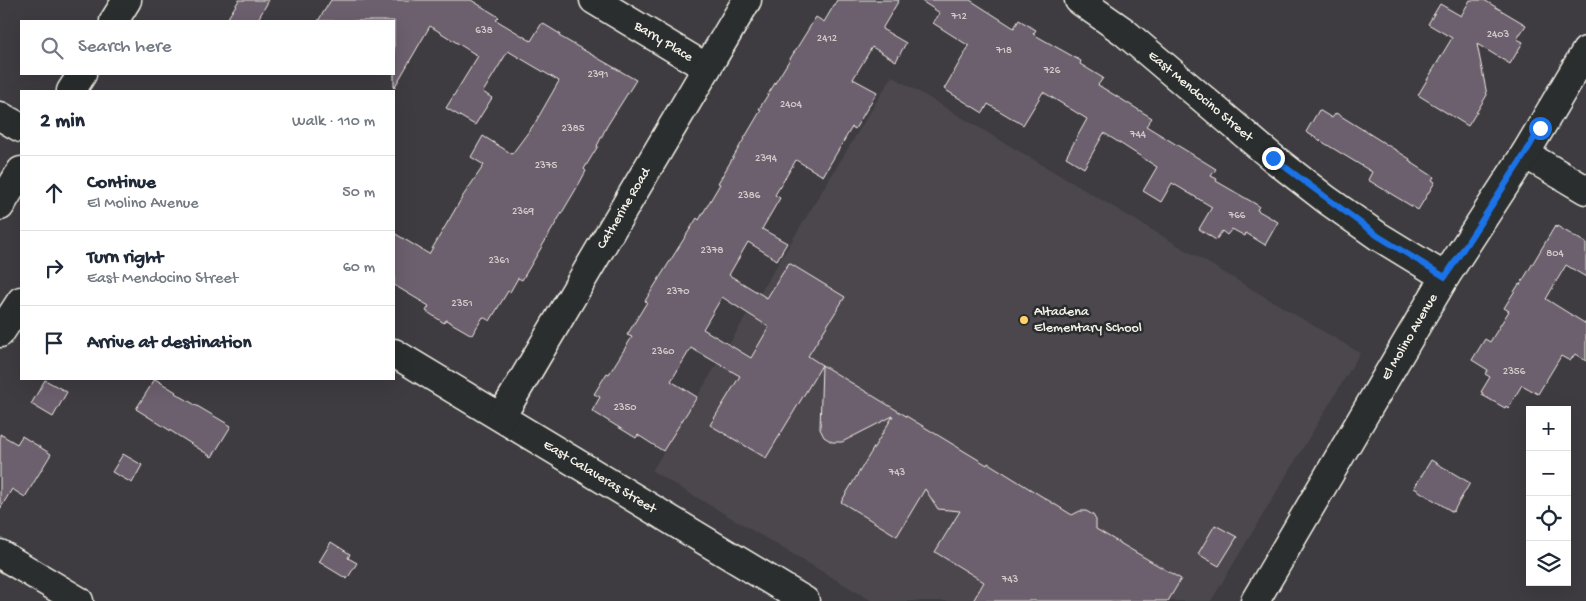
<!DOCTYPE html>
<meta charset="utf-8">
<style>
:root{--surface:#fff;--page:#f2f2f3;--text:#1f2937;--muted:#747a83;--line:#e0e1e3}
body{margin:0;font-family:"Gochi Hand",sans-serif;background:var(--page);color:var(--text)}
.controls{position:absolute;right:15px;bottom:15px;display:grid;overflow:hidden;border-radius:0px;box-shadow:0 5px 20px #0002}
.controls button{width:45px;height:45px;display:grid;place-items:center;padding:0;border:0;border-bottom:1px solid var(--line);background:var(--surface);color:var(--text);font:25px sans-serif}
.stop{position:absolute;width:15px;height:15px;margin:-11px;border:4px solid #1a73e8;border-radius:50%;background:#fff}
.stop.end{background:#1a73e8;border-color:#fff;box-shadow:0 1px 5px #0008}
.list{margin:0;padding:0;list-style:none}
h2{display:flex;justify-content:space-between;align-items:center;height:65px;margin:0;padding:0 20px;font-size:21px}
h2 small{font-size:16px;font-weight:400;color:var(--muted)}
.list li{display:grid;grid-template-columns:32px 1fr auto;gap:15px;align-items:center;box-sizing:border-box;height:75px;padding:0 20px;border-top:1px solid var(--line)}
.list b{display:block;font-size:19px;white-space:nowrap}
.list p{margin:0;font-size:16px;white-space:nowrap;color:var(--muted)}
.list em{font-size:16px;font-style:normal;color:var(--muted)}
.icon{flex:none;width:28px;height:28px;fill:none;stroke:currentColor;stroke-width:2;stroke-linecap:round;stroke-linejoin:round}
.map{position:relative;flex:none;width:1586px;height:601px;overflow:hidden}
.search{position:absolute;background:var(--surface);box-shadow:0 5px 20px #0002;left:20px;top:20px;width:375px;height:55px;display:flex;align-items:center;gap:12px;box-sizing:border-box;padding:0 18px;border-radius:0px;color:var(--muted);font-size:19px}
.panel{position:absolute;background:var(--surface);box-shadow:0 5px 20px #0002;left:20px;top:90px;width:375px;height:290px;border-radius:0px}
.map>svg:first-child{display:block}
</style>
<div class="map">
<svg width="1586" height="601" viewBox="0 0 1586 601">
<rect width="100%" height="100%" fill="#3e3c41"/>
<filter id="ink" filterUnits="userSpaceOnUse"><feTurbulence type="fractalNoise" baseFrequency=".02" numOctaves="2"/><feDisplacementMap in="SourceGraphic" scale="10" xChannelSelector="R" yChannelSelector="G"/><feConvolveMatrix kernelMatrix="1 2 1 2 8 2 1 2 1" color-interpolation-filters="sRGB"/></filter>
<g filter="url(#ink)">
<path fill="#4c464e" d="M 892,76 L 1360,353 L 1211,601 L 872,601 L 652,471 Z"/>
<g fill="#6c5f6e" stroke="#f4f1e8" fill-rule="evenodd">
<path d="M 239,0 L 269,0 L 257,21 L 226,21 Z"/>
<path d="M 331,0 L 471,0 L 499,17 L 496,20 L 531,41 L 542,23 L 560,34 L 559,36 L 636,80 L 607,126 L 597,146 L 598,146 L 584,169 L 586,171 L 579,184 L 522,280 L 518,278 L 510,292 L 508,291 L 490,321 L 483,317 L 472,335 L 446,320 L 444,323 L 426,311 L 429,306 L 394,285 L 394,233 L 429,254 L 463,196 L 484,165 L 471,157 L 483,136 L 512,154 L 535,123 L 559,81 L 508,51 L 483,92 L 492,98 L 475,125 L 446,108 L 478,56 L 430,26 L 394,88 L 394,21 L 318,21 Z"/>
<path d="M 837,0 L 899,0 L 882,29 L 906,43 L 896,61 L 872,47 L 853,79 L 877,92 L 855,129 L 852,127 L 823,176 L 796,160 L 775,195 L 780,198 L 762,229 L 787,243 L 777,260 L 748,242 L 729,275 L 767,298 L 789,263 L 845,297 L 808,356 L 822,365 L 766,458 L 710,425 L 740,376 L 691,348 L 671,381 L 697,397 L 663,451 L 638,435 L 636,438 L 592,411 L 600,397 L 594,394 L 607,373 L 609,374 L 632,337 L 627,335 L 647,302 L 645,301 L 697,218 L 699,220 L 720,184 L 718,183 L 761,110 L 759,109 L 816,17 L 824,22 ZM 722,297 L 769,327 L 751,358 L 703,329 Z"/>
<path d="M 920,0 L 970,0 L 1014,28 L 1019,20 L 1036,30 L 1033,34 L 1081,61 L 1080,64 L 1103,78 L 1098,85 L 1152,118 L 1146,126 L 1216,169 L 1211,176 L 1217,179 L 1216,181 L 1259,206 L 1257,210 L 1278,222 L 1265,245 L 1246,233 L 1245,236 L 1232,229 L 1227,235 L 1222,231 L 1216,240 L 1199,229 L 1212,207 L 1172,183 L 1161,202 L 1143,191 L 1157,167 L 1104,133 L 1084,168 L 1066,157 L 1087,119 L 1043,92 L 1023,125 L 988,104 L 983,113 L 944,89 L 969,46 L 933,23 L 940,13 Z"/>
<path d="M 1470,0 L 1484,0 L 1526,25 L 1517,39 L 1523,42 L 1510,64 L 1477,44 L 1487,95 L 1468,126 L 1418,95 L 1452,38 L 1428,24 L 1440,4 L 1461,16 Z"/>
<path d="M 1319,110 L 1332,118 L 1336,113 L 1410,159 L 1409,161 L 1434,177 L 1432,180 L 1435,182 L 1418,210 L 1368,180 L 1372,172 L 1306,132 Z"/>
<path d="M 1555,226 L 1556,228 L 1557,226 L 1586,243 L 1586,277 L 1566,265 L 1546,299 L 1586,324 L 1586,361 L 1575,354 L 1570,361 L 1561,356 L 1538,394 L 1522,385 L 1508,408 L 1506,406 L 1505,408 L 1482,395 L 1483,393 L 1481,392 L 1490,377 L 1485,374 L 1488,370 L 1472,360 L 1485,339 L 1490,342 L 1509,311 L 1504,308 L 1519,284 L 1520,285 Z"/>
<path d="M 822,365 L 987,465 L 988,463 L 1072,515 L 1080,511 L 1086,511 L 1093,515 L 1096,520 L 1096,529 L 1181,579 L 1168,601 L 973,601 L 984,582 L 935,552 L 960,511 L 938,509 L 925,489 L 897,536 L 841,502 L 893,416 L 842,442 L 832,442 L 824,437 L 820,429 Z"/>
<path d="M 155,379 L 176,392 L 175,393 L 231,426 L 212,457 L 136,409 Z"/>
<path d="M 45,380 L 67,392 L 53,417 L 31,404 Z"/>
<path d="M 0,434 L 17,444 L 22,436 L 51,454 L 25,497 L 12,489 L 0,509 Z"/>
<path d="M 123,454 L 142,465 L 132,483 L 112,472 Z"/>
<path d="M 1431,460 L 1470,483 L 1453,512 L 1414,488 Z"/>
<path d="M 1215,525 L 1237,537 L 1219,566 L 1198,554 Z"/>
<path d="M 331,542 L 350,554 L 348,558 L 357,563 L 347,579 L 319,562 Z"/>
</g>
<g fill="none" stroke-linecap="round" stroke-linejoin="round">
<g stroke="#f4f1e8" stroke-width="31">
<g id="minor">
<path id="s1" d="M 594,0 L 707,68"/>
<path id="s2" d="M 1079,0 L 1123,31 L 1273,158 L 1327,200 L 1378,236 L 1445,277"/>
<path d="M 114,21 L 127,0"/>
<path d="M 71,91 L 82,74"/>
<path d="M 0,116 L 21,128"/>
<path d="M 1525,154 L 1586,190"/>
<path d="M 0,206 L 21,171"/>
<path d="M 0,333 L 21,301"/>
<path id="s3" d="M 394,353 L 805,601"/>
<path id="s4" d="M 501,417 L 747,0"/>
<path d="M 0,554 L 79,601"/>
<path id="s5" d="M 1255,601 L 1445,277 L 1525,154 L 1586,51"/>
</g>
</g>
<use href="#minor" stroke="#2a2d2e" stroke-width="28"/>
</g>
</g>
<g fill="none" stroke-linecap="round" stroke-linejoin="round" filter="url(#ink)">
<path stroke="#1a73e8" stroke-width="6" d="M 1273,158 L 1378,236 L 1445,277 L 1525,154 L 1540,128"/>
</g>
<circle fill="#ffd166" stroke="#2a2d2e" stroke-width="2" cx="1024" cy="320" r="5"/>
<g text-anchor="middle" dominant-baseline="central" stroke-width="5" stroke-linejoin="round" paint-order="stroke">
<g font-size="11" fill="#d2ccca">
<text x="959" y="17">712</text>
<text x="484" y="31">638</text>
<text x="1498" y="35">2403</text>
<text x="827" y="39">2412</text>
<text x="1004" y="51">718</text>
<text x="1052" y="71">726</text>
<text x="598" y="75">2391</text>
<text x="791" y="105">2404</text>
<text x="573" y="129">2385</text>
<text x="1138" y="135">744</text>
<text x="766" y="159">2394</text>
<text x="546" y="166">2375</text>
<text x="749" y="196">2386</text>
<text x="523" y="212">2369</text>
<text x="1237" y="216">766</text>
<text x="712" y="251">2378</text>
<text x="1555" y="254">804</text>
<text x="499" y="261">2361</text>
<text x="678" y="292">2370</text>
<text x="462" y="304">2351</text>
<text x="663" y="352">2360</text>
<text x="1514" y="372">2356</text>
<text x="625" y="408">2350</text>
<text x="897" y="473">743</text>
<text x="1010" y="580">743</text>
</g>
<g font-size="14" fill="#f4f1e8" stroke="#2a2d2e">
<text stroke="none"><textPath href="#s1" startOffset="81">Barry Place</textPath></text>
<text stroke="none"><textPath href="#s2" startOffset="155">East Mendocino Street</textPath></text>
<text stroke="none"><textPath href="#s4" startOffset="242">Catherine Road</textPath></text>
<text stroke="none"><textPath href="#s5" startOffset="306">El Molino Avenue</textPath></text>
<text stroke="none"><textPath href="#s3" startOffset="240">East Calaveras Street</textPath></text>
</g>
<g font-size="14" fill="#f4f1e8" stroke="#2a2d2e" text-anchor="start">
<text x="1034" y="312">Altadena<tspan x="1034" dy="16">Elementary School</tspan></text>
</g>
</g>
</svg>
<div class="controls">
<button>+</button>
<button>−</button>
<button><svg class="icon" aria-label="locate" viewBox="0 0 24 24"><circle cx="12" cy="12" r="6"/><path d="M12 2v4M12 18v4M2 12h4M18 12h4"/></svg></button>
<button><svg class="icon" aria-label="layers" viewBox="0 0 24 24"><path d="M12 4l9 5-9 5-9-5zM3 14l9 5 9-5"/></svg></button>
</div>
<div class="stop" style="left:1540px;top:128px"></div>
<div class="stop end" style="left:1273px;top:158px"></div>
<div class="search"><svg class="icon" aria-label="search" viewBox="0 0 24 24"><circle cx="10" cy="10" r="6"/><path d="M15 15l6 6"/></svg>Search here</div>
<section class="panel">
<h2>2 min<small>Walk · 110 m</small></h2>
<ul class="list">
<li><svg class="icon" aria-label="ahead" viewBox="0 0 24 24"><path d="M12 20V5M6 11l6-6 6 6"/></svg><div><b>Continue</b><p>El Molino Avenue</p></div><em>50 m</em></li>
<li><svg class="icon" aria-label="right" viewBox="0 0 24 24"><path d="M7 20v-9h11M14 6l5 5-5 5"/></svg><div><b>Turn right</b><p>East Mendocino Street</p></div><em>60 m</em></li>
<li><svg class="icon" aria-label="arrive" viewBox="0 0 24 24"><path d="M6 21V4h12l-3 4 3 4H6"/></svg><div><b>Arrive at destination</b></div></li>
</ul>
</section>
</div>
